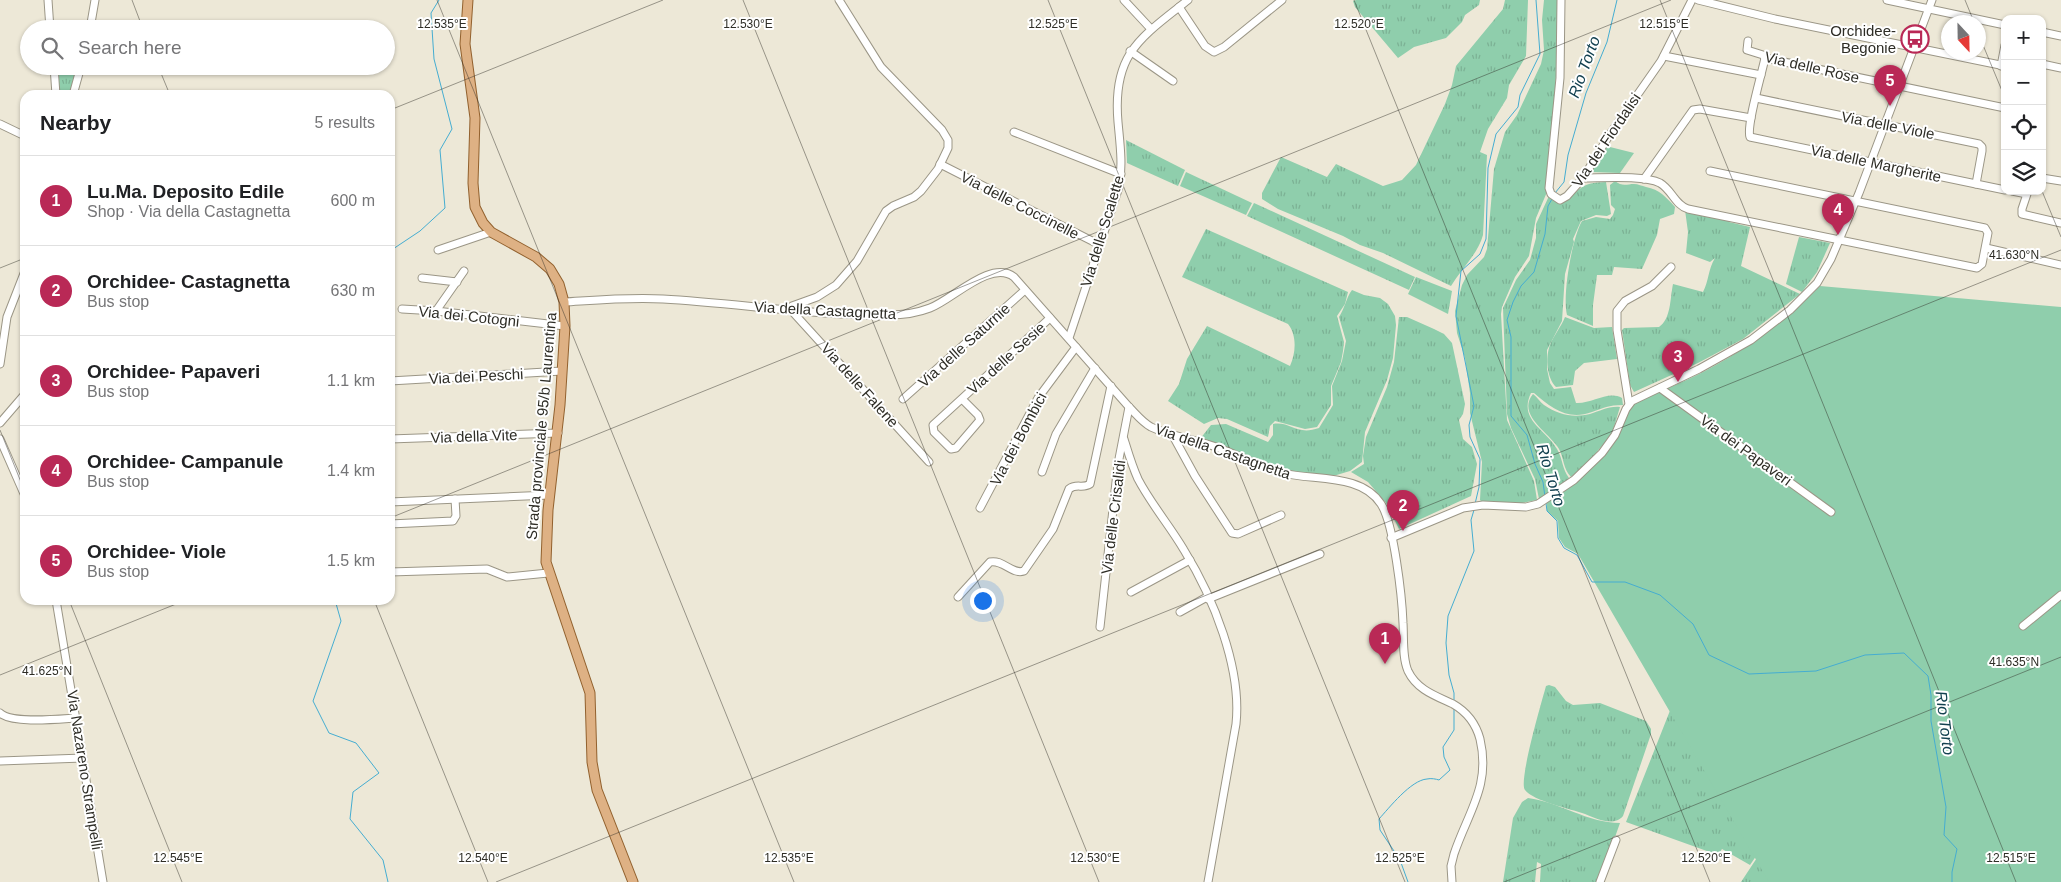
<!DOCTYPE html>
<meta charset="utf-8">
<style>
:root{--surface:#fff;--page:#f2f2f2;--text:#202124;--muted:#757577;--line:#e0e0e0;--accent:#b92956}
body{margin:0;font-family:Helvetica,sans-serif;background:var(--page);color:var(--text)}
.controls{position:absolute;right:15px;top:15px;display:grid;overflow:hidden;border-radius:10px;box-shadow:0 1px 4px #0004}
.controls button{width:45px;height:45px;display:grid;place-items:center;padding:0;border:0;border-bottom:1px solid var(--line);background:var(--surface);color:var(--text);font:25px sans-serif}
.compass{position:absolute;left:1941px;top:15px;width:45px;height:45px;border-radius:50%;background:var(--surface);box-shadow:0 1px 4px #0004;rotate:158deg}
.you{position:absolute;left:982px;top:600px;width:18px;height:18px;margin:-12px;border:4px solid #fff;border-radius:50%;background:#1a73e8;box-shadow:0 0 0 8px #1a73e833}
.badge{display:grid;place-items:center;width:32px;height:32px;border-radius:50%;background:var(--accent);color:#fff;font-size:16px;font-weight:700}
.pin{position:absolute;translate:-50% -41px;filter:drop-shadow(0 1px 2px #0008)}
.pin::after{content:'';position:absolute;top:26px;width:18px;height:15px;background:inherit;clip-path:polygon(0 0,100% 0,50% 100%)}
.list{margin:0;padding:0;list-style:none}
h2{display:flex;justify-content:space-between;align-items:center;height:65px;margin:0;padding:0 20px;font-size:21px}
h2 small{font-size:16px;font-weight:400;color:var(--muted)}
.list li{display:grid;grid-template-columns:32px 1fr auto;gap:15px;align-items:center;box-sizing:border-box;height:90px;padding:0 20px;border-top:1px solid var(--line)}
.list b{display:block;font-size:19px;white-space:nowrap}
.list p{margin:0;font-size:16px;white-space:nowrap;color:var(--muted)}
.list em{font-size:16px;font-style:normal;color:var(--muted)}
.icon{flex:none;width:28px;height:28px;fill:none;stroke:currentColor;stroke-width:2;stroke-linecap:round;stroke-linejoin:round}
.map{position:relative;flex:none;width:2061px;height:882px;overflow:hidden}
.search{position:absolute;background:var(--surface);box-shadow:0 1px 4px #0004;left:20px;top:20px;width:375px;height:55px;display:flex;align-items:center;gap:12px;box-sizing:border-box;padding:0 18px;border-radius:28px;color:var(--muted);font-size:19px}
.panel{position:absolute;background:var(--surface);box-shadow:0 1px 4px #0004;left:20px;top:90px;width:375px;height:515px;border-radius:15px}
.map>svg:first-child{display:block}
</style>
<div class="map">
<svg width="2061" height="882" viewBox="0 0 2061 882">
<defs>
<pattern id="grass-tufts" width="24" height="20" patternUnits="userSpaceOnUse" patternTransform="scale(1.25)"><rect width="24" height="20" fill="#8fceac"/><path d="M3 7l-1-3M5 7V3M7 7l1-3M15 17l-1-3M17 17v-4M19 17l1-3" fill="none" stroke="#7cb194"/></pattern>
</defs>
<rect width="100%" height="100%" fill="#ede8d7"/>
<g fill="url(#grass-tufts)">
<path d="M 1356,0 L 1480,0 L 1479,5 L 1465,15 L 1462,22 L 1446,38 L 1414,47 L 1398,58 L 1355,7 L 1353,1 Z"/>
<path d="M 1505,0 L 1528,0 L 1526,56 L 1509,85 L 1507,98 L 1488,129 L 1480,152 L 1487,155 L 1483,235 C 1478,254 1461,269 1451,286 L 1383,253 L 1360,245 L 1343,236 L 1278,209 L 1262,199 L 1262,193 L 1281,157 L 1327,177 L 1336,164 L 1383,186 L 1402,180 L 1416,165 L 1445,104 L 1452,85 L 1456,66 L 1503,9 Z"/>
<path d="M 1544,0 L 1558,0 L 1557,63 L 1547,192 L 1536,218 L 1529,256 L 1515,277 L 1502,307 L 1501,314 L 1507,420 L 1534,481 L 1537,500 L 1522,503 L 1482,502 L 1480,500 L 1482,462 L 1470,413 L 1470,393 L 1465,358 L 1457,333 L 1455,311 L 1462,285 L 1467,275 L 1484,257 L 1487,249 L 1494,169 L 1505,132 L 1517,115 L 1541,64 L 1544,50 L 1542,20 Z"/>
<path d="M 56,66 L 77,66 L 69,95 L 58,95 Z"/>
<path d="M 1126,140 L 1185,170 L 1178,186 L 1127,163 Z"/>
<path d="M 1186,172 L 1252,203 L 1246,215 L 1180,186 Z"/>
<path d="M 1615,181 C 1622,187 1627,184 1634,184 C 1638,184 1642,186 1646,187 C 1660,190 1665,196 1675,207 L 1674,214 L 1660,219 L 1657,235 L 1642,269 L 1614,267 L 1612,275 L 1597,275 L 1593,305 L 1593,326 L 1567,315 C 1562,296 1572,238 1582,221 L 1596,217 L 1610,219 L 1613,215 L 1615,209 L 1611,205 L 1610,185 Z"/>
<path d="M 1606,182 L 1611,214 L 1607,216 L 1596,215 L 1581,221 L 1573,239 L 1574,242 L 1565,274 L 1562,321 L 1547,350 L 1547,369 L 1550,383 L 1554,389 L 1571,387 L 1576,403 C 1592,404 1608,390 1622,398 L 1623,405 C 1608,405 1604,408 1592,412 C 1568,421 1551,408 1534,393 L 1531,393 C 1518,420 1546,429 1557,449 C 1563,459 1562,469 1569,478 L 1561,486 L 1539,499 L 1535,479 L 1511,428 L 1507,414 L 1503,308 L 1516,280 L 1530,260 L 1536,238 L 1536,224 L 1549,196 L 1564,201 C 1584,188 1579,183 1606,182 Z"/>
<path d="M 1254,203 L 1415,277 L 1409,290 L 1247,216 Z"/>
<path d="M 1685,210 L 1728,219 L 1729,222 L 1750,227 L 1741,266 L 1800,294 L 1743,339 L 1698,363 L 1634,392 L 1630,385 L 1622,330 L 1624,328 L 1659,327 C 1671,319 1670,299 1673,284 L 1703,292 C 1709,281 1708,269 1715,258 L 1710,262 L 1686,253 L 1688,232 Z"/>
<path d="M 1206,229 L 1348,292 L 1345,304 L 1337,316 L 1344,342 L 1343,351 L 1341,362 L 1331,386 L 1331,405 L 1317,427 L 1305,429 L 1275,421 L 1270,426 L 1268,437 L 1227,419 L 1218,418 L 1204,424 L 1168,401 L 1179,384 L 1187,359 L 1207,326 L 1290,366 C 1296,353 1297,335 1288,324 L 1182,277 Z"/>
<path d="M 1799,237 L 1830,243 L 1817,272 L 1802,292 L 1786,284 Z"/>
<path d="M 1416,277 L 1452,291 L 1448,314 L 1408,294 Z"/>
<path d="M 1352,290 L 1364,295 L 1380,298 L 1388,304 L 1395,316 L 1396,325 L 1393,358 L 1387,380 L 1365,432 L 1362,462 L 1350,471 L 1330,477 L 1280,470 L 1200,439 L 1211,425 L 1226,424 L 1268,442 L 1273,435 L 1273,424 C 1291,421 1296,436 1319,428 L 1333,405 L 1332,386 L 1342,361 L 1346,341 L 1339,317 C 1345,308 1346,298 1352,290 Z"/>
<path d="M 1399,317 L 1407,317 L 1434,329 L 1444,334 L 1452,343 L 1465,404 L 1463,414 L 1459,420 L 1463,439 L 1472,447 L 1477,464 L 1471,496 L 1399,529 L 1386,503 L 1368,482 L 1351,472 L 1364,464 L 1363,456 L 1366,437 L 1387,387 L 1394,362 Z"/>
<path d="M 1565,317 L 1594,328 L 1612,327 L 1617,359 L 1584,363 L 1575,371 L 1573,385 L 1556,387 C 1547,378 1545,358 1550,345 C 1554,335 1561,327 1565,317 Z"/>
<path d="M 1533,394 C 1537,397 1540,402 1544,405 C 1559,415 1573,418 1590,414 C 1601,411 1608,406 1620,407 L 1612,434 L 1589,461 L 1571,477 C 1563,469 1564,458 1559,449 C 1550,433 1516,415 1533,394 Z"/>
<path d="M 1549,685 L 1555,687 L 1566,701 L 1573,705 L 1600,703 L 1646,721 L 1651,729 L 1651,734 L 1623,816 C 1614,827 1597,819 1585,814 C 1571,809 1533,801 1525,790 C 1518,782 1542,701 1546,686 Z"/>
<path d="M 1673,703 L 1824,760 L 1809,779 L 1812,781 C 1812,786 1811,791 1813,796 C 1817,812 1842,871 1836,882 L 1741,882 L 1809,779 L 1750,865 L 1722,849 L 1718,855 L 1626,822 Z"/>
<path d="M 1528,798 C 1559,802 1588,823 1620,823 L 1599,882 L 1540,882 L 1541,864 L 1537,862 L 1535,882 L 1503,882 L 1513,818 L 1522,802 Z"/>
</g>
<g fill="#8fceac">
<path d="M 1606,146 L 1634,153 L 1620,173 L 1590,172 Z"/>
<path d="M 1820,286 L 2061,307 L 2061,882 L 1769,882 L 1578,554 L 1565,547 L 1559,538 L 1558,521 L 1547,511 L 1547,500 L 1611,446 L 1621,430 L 1632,405 C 1652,394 1674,386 1695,376 C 1742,352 1783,324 1820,286 Z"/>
</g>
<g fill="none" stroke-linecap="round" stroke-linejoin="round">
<g stroke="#45add1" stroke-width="1">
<path d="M 1555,193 L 1564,182 L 1568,155 L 1586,93 L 1607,42 L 1617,0"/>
<path d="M 390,251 L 420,231 L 445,208 L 440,150 L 452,129 L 434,59 L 431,13 L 439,0"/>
<path d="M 1545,497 L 1543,482 L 1535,464 L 1527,435 L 1511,416 L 1511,337 L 1507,320 L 1513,302 L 1521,286 L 1534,272 L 1545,234 L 1548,206 L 1552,199"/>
<path d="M 1546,503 L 1547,511 L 1557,521 L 1558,538 L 1564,548 L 1577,555 L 1592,582 L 1625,582 L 1660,595 L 1693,624 L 1709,655 L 1749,674 L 1816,671 L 1865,655 L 1904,653 L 1928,676 L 1931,695 L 1931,721 L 1946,807 L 1944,835 L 1957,849 L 1952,872 L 1952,882"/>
<path d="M 1475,504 L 1479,487 L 1480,459 L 1470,437 L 1469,425 L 1474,406 L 1456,316 L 1461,271 L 1480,254 L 1486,239 L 1488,168 L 1496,134 L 1518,107 L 1520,95 L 1540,54 L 1536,0"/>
<path d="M 335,600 L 341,621 L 313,701 L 329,733 L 356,743 L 379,773 L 353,792 L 350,819 L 383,860 L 388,882"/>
<path d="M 1454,702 L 1454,693 L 1449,675 L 1446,643 L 1448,616 L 1474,551 L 1471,520 L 1474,510"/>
<path d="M 1408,882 L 1400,860 L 1380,830 L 1379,819 C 1389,808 1411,780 1427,779 C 1431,778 1436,779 1439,780 L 1450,770 L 1444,757 L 1443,747 L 1454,730 L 1454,708"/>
</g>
<g stroke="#9b9686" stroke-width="9">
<g id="minor">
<path d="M 48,0 L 50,29"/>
<path d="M 839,0 L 881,67 L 942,130 L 948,140 L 948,148 L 938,169 L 921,191 L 914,197 L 893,206 L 886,211 L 857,261 L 836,285 L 817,297 L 792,306 L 790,309 L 929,462"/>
<path d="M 1124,0 L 1151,29"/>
<path d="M 1561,0 L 1560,78 L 1549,188 L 1551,194 L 1560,200 L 1567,196 L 1583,178 L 1610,134 L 1661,61 L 1692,0"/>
<path d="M 1698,0 L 1775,19 L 2005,66"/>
<path d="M 1887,0 L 2005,25"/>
<path d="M 1179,7 L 1205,46 L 1214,52 L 1224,47 L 1282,0"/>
<path d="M 90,29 L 95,0"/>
<path d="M 2042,32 L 2061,36"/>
<path d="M 1748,41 L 1747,50 L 1763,55 L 1765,58 L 2005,108"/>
<path d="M 1130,51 L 1173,81"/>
<path d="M 1664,56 L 1761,75"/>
<path d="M 1765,58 C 1762,73 1746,126 1750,137 L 2005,190"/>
<path d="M 2042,64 L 2061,68"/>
<path d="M 54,66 L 56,95"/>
<path d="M 2001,66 L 2005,45"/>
<path d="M 73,95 L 81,66"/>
<path d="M 1756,98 L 1979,144 L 1982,147 L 1982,151 L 1976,184"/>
<path d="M 0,124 L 25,136"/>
<path d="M 1014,132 L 1121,174"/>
<path d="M 940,164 L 1100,245"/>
<path d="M 1583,178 C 1603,178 1644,175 1660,183 C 1672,190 1675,205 1688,209 L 1977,268 L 1982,264 L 1988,233 L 1985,228 L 1710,171"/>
<path d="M 2042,178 L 2061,181"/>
<path d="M 1644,179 L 1693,110 L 1700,109 L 1751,118"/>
<path d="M 2012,191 L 2027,194 L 2022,209 L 2022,214 L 2061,223"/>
<path d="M 1986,248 L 2061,265"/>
<path d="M 438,250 L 491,232"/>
<path d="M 422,278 L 457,282"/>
<path d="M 564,302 C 597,300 630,297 663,299 C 738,303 814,316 889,315 C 903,315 917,313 930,308 C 952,300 991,259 1014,277 L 1129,407 C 1136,414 1142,422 1151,427 C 1170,436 1193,439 1213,446 C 1237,454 1259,467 1283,473 C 1314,481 1361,473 1381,504 C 1394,524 1402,597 1403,623 C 1404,638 1402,657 1408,671 C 1417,690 1436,696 1453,704 C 1467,712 1476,724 1480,739 C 1491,786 1468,812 1454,854 L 1451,866 L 1452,882"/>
<path d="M 402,309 L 436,311 L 565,326"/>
<path d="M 436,311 L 464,271"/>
<path d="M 1069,338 L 1119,187 C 1123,165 1120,144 1118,122 C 1112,54 1140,38 1188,0"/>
<path d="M 0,364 L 7,317 L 25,271"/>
<path d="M 390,381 L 562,371"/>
<path d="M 1660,388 L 1831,512"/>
<path d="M 903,399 L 1025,290"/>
<path d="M 962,399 L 978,415 L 980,420 L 956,448 L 951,449 L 934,432 L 933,425 L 1050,318"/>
<path d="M 1629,404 L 1617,330 L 1617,311 L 1625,301 L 1652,286 L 1671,267"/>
<path d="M 0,423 L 25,394"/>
<path d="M 1172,434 L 1195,476 L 1232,533 L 1238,534 L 1281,515"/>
<path d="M 0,439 L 25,496"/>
<path d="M 390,439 L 558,433"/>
<path d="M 1124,439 C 1128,452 1132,466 1138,479 C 1151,504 1170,526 1184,550 C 1213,597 1242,668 1236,724 L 1208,882"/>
<path d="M 1042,472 L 1056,434 L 1095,368"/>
<path d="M 390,502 L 549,495"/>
<path d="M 980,508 L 1038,398 L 1076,347"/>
<path d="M 390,524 L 453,521 L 456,516 L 455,499"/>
<path d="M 1391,538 L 1463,508 L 1483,505 L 1526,507 L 1538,504 L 1574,480 L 1602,453 L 1615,435 L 1626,409 L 1632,401 L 1699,369 L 1751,340 L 1790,310 L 1817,283 L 1831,259 L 1859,193 L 1932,0"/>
<path d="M 390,572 L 487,569 L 507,577 L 548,573"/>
<path d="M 1131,592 L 1190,560"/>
<path d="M 958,597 L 990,562 C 1003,559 1012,575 1024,571 L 1053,529 L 1069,489 C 1076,483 1083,489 1090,484 L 1111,386"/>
<path d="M 1208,599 L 1320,554"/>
<path d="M 56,600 L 103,882"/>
<path d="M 1180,612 L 1207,597"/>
<path d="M 2023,626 L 2061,595"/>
<path d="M 1100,627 L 1118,464 L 1129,407"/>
<path d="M 0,713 C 12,724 59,719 76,718"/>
<path d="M 0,761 L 83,758"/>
<path d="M 1600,882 L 1616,840"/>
</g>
</g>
<g stroke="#92612e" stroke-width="11">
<path id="major" d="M 468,0 L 465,44 L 475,118 L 473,183 L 475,207 L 483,223 L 491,232 L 536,257 L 550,269 L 559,284 L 564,302 L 565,326 L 560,405 L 548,510 L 546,562 L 590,693 L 592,762 L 597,790 L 633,882"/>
</g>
<use href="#minor" stroke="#fff" stroke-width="7"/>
<use href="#major" stroke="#deb184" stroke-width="9"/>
</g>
<path fill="none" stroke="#2e2d26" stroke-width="1" stroke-opacity="0.45" d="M 132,0 L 143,29M 437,0 L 794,882M 743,0 L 1099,882M 1048,0 L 1405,882M 1354,0 L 1710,882M 1660,0 L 2016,882M 1965,0 L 1974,22M 1978,33 L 2005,98M 158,66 L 170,95M 390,110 L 663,0M 2042,191 L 2061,237M 0,268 L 25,258M 0,430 L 25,492M 390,518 L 1671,0M 69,600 L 182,882M 374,600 L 488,882M 0,675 L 186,600M 496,882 L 2061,250M 1504,882 L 2061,657"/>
<defs>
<g id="bus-ring" transform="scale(1.4375)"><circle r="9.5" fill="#fff" stroke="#b92956" stroke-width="1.5"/><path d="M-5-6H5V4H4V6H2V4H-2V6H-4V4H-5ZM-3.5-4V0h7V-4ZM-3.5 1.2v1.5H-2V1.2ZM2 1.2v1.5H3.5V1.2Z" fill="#b92956"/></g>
</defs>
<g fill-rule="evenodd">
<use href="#bus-ring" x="1915" y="39"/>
</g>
<g text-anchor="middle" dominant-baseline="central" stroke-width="4" stroke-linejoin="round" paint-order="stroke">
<g font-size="15" fill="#2e2d26" stroke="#fff" text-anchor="end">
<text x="1896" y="30">Orchidee-<tspan x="1896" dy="17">Begonie</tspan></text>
</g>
<g font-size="15" fill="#2e2d26" stroke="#fff">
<text transform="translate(1812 67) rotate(13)">Via delle Rose</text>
<text transform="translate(1888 125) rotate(11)">Via delle Viole</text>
<text transform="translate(1606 140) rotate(-56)">Via dei Fiordalisi</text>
<text transform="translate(1876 163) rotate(12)">Via delle Margherite</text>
<text transform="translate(1020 205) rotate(27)">Via delle Coccinelle</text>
<text transform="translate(1102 231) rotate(-73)">Via delle Scalette</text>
<text transform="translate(825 310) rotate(3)">Via della Castagnetta</text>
<text transform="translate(469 316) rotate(6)">Via dei Cotogni</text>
<text transform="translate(964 345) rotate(-42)">Via delle Saturnie</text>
<text transform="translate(1006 358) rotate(-42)">Via delle Sesie</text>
<text transform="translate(476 376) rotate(-3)">Via dei Peschi</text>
<text transform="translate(860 385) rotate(48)">Via delle Falene</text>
<text transform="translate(541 426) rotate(-85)">Strada provinciale 95/b Laurentina</text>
<text transform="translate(474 436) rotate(-2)">Via della Vite</text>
<text transform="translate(1018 439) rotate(-62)">Via dei Bombici</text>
<text transform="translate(1746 450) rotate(36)">Via dei Papaveri</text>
<text transform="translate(1223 451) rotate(19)">Via della Castagnetta</text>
<text transform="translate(1113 517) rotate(-83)">Via delle Crisalidi</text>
<text transform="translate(85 770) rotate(81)">Via Nazareno Strampelli</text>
</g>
<g font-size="16" font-style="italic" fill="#134150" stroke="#fff">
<text transform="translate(1584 67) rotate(-70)">Rio Torto</text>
<text transform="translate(1551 475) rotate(73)">Rio Torto</text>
<text transform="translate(1945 723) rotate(83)">Rio Torto</text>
</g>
</g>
<g font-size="12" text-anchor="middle" fill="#2e2d26" stroke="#fff" stroke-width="4" stroke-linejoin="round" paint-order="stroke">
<text x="442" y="28">12.535°E</text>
<text x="748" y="28">12.530°E</text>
<text x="1053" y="28">12.525°E</text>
<text x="1359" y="28">12.520°E</text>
<text x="1664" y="28">12.515°E</text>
<text x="2014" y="259">41.630°N</text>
<text x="2014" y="666">41.635°N</text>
<text x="47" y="675">41.625°N</text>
<text x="178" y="862">12.545°E</text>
<text x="483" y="862">12.540°E</text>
<text x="789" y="862">12.535°E</text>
<text x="1095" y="862">12.530°E</text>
<text x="1400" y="862">12.525°E</text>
<text x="1706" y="862">12.520°E</text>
<text x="2011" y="862">12.515°E</text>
</g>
</svg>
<div class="controls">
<button>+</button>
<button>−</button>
<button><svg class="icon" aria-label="locate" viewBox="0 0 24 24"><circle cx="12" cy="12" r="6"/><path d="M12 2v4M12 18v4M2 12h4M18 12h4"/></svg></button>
<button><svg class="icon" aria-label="layers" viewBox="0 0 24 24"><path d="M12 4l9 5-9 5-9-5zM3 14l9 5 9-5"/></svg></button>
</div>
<svg class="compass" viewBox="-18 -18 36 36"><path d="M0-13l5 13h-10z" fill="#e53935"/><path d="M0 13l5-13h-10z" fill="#757577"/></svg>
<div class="you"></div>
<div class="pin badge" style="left:1385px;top:664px">1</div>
<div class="pin badge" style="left:1403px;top:531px">2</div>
<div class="pin badge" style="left:1678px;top:382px">3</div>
<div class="pin badge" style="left:1838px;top:235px">4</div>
<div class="pin badge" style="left:1890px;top:106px">5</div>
<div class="search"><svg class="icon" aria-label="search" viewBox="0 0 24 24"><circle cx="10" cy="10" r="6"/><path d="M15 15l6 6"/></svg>Search here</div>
<section class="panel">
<h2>Nearby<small>5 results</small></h2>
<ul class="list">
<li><span class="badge">1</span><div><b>Lu.Ma. Deposito Edile</b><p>Shop · Via della Castagnetta</p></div><em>600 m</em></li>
<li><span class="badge">2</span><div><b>Orchidee- Castagnetta</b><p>Bus stop</p></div><em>630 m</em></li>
<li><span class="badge">3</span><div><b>Orchidee- Papaveri</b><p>Bus stop</p></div><em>1.1 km</em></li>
<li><span class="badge">4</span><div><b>Orchidee- Campanule</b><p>Bus stop</p></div><em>1.4 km</em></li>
<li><span class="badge">5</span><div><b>Orchidee- Viole</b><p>Bus stop</p></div><em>1.5 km</em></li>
</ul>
</section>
</div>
